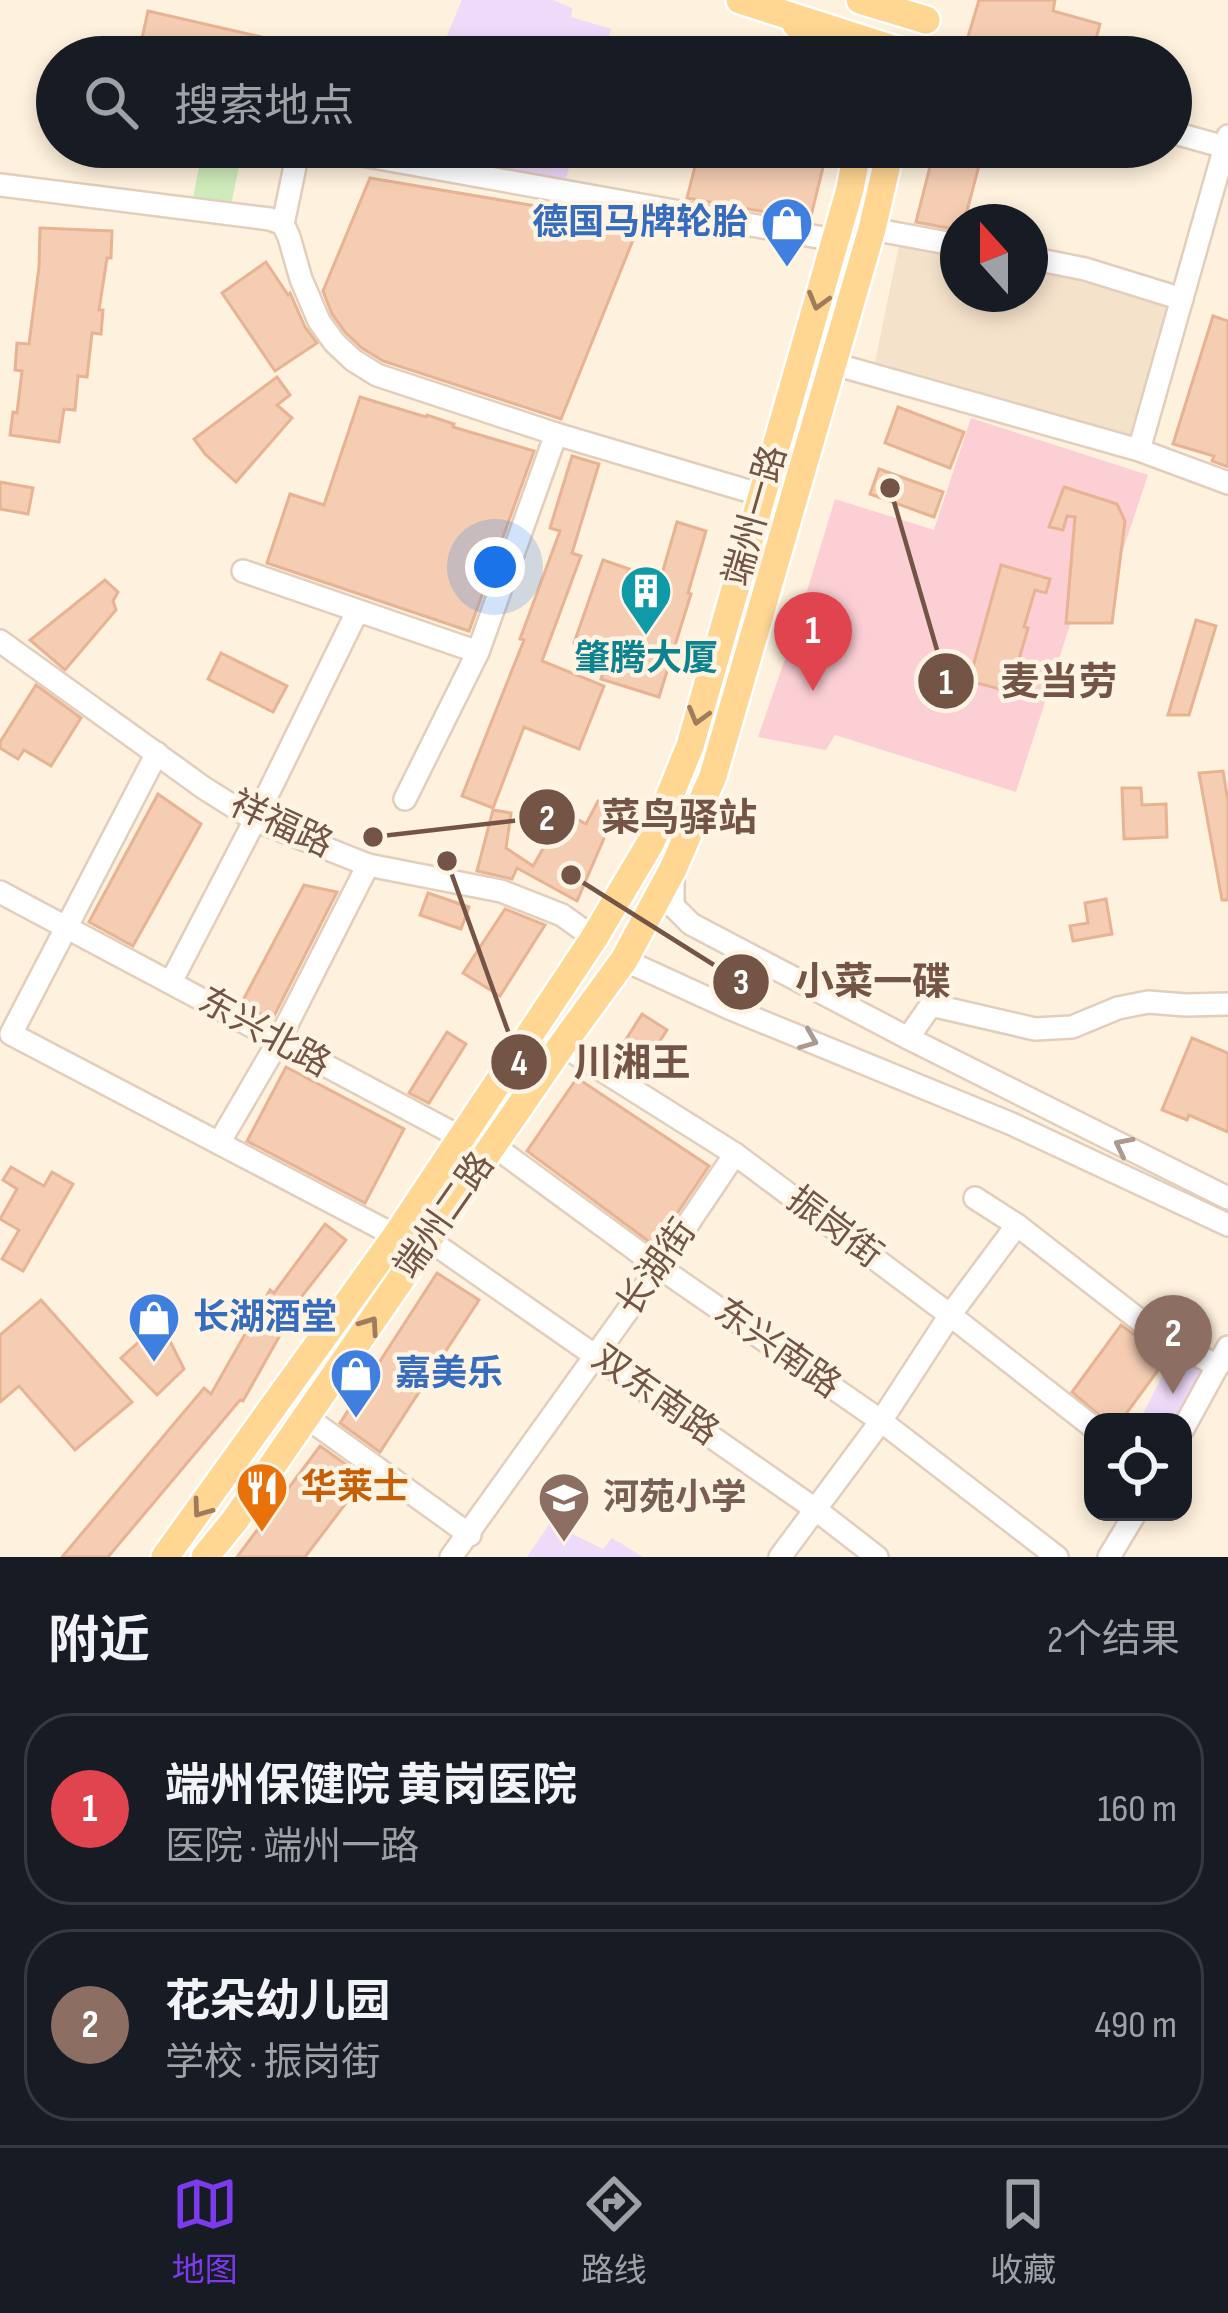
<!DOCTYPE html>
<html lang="zh">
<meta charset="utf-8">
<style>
:root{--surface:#171b24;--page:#242831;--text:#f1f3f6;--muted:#9ea1a6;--line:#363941;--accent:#7c3aed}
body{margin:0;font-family:"Sofia Sans Condensed","Noto Sans SC",sans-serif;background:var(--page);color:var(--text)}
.controls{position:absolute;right:36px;bottom:36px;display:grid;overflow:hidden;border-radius:24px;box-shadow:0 6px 18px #0003}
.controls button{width:108px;height:108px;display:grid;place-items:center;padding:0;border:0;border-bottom:3px solid var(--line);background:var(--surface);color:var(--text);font:60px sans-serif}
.compass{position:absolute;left:940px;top:204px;width:108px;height:108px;border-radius:50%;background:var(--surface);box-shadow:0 6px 18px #0003;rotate:339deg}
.you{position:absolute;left:495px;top:567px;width:42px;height:42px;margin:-30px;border:9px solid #fff;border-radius:50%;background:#1a73e8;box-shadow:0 0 0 18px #1a73e833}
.badge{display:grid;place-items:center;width:78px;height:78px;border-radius:50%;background:var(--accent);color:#fff;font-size:39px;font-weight:700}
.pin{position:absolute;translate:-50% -99px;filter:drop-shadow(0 3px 6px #0008)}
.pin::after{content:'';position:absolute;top:63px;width:42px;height:36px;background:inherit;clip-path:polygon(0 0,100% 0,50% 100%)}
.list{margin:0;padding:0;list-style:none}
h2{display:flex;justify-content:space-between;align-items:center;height:156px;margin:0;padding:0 48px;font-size:51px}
h2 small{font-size:39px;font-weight:400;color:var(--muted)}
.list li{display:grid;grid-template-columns:78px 1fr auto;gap:36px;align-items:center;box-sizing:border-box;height:192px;margin:0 24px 24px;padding:0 24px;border:3px solid var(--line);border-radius:48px}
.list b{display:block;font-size:45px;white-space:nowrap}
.list p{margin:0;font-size:39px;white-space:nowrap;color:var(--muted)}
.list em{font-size:39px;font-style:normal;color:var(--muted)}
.icon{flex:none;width:66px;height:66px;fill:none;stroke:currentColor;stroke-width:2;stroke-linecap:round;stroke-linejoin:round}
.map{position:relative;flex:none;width:1228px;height:1557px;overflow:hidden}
.search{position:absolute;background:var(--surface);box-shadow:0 6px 18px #0003;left:36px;right:36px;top:36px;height:132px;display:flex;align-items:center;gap:30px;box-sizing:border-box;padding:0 42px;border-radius:66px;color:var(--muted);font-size:45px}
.sheet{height:588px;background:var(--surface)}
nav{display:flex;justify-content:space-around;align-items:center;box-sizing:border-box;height:168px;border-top:3px solid var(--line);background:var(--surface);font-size:33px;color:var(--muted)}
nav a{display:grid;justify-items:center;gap:6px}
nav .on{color:var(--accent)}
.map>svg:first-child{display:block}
</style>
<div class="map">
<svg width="1228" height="1557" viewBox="0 0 1228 1557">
<rect width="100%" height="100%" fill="#fef1dd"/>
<path fill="#f5e2cb" d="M 902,231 L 958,245 L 958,294 L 1030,294 L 1030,263 L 1174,300 L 1134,439 L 875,362 Z"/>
<g fill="#eedaf9">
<path d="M 462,0 L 553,0 L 572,8 L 571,17 L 611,29 L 603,57 L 438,57 Z"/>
<path d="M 425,147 L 575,147 L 564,185 L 423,158 Z"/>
<path d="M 1173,1355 L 1205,1371 L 1179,1422 L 1148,1422 L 1141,1418 Z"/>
<path d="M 550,1523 L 603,1549 L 612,1538 L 643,1557 L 527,1557 Z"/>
</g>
<path fill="#fccfd5" d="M 971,418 L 1148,475 L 1116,571 L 1090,563 L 1016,792 L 835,735 L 826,750 L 758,737 L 797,624 L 835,499 L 934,530 Z"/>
<path fill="#cfebbb" d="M 203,147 L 243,147 L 231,205 L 193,198 Z"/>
<g fill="#f4cdb3" stroke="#e8b393" stroke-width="3">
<path d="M 979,0 L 1055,0 L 1053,11 L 1100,24 L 1091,57 L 962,57 Z"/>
<path d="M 148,11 L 327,52 L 327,57 L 138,57 Z"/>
<path d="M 700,147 L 828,147 L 810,220 L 687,198 Z"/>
<path d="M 935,147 L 984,147 L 964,222 L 958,222 L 958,230 L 916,222 Z"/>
<path d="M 370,178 L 595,216 L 593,223 L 635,235 L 561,419 L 383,361 L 362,348 L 345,332 L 332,314 L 323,291 Z"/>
<path d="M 40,228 L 112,231 L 111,258 L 107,258 L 99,310 L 103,310 L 101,334 L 92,333 L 87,377 L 78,376 L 75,410 L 64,409 L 59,442 L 10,435 L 13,412 L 17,413 L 22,371 L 15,370 L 17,343 L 29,344 L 39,267 Z"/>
<path d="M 266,262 L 288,295 L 290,293 L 305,327 L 317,343 L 275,371 L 222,293 Z"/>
<path d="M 1213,316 L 1228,321 L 1228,467 L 1212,461 L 1214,456 L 1173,444 Z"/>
<path d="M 277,377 L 290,395 L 277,405 L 292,418 L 236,482 L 205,454 L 194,439 Z"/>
<path d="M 360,397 L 426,417 L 427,415 L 454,424 L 453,427 L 534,451 L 469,631 L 267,563 L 290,494 L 324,505 Z"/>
<path d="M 898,407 L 964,432 L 950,468 L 885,443 Z"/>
<path d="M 572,456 L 599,464 L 572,553 L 581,556 L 542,661 L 604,686 L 579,749 L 524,727 L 493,808 L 462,796 L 524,640 L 520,639 L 560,531 L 550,528 Z"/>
<path d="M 879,469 L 943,492 L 934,517 L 870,494 Z"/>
<path d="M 0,482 L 33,488 L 28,514 L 0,509 Z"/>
<path d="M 1064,487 L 1117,504 L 1125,521 L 1112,623 L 1066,623 L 1075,517 L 1067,516 L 1063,530 L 1049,527 Z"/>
<path d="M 677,522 L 706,531 L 688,593 L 691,594 L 659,697 L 601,679 L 609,655 L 574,643 L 603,560 L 629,569 L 627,574 L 659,584 Z"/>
<path d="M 1001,565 L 1050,579 L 1046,593 L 1035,590 L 1024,627 L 1028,628 L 1015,673 L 1024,676 L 1019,694 L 969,681 Z"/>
<path d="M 105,580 L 118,592 L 113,601 L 116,610 L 65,670 L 30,640 Z"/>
<path d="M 1196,620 L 1216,626 L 1189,715 L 1168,715 Z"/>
<path d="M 221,653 L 287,686 L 273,712 L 208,679 Z"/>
<path d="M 36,685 L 81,718 L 51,766 L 24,750 L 18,759 L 0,748 L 0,742 Z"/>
<path d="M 1223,771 L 1228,801 L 1228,900 L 1222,900 L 1199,773 Z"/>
<path d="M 1122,788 L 1141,788 L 1142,805 L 1166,804 L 1167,837 L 1124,839 Z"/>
<path d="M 158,794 L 201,824 L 133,946 L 89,922 Z"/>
<path d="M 598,801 L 617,808 L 577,901 L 517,868 L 512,879 L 477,871 L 493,810 L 511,813 L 506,848 L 533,866 L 564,812 L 586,824 Z"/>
<path d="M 304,885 L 337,892 L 272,1020 L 241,1004 Z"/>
<path d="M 428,893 L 469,907 L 461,929 L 420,915 Z"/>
<path d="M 1106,899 L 1112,934 L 1073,941 L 1070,926 L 1088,923 L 1085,903 Z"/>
<path d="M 505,909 L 545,925 L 500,996 L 463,973 Z"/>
<path d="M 642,1014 L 667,1030 L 638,1075 L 613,1060 Z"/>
<path d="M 447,1032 L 466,1044 L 429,1103 L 409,1093 Z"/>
<path d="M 1192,1038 L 1228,1053 L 1228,1132 L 1189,1115 L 1187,1120 L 1162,1110 Z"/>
<path d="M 286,1067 L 404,1129 L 365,1203 L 247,1141 Z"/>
<path d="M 577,1078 L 709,1166 L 655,1246 L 527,1151 Z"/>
<path d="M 11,1167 L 44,1186 L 52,1172 L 73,1184 L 23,1271 L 2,1259 L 19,1230 L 0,1219 L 17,1189 L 3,1180 Z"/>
<path d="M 325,1224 L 346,1240 L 302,1296 L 243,1401 L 240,1400 L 108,1557 L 62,1557 L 204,1388 L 211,1394 L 270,1290 L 274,1293 Z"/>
<path d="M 437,1273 L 479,1300 L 380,1452 L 340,1423 Z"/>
<path d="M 41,1300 L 132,1402 L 75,1450 L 19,1386 L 0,1402 L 0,1335 Z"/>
<path d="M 1121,1325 L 1167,1358 L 1120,1422 L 1107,1422 L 1072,1392 Z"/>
<path d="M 143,1338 L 157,1353 L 170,1341 L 184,1369 L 157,1395 L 121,1358 Z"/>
<path d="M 320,1446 L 365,1478 L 305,1557 L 237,1557 Z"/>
</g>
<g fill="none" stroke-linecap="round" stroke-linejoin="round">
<g stroke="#e3cebc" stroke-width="26">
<g id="minor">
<path d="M 1171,132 L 1228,148"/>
<path d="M 317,147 L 835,240"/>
<path d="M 0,185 L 270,219 L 283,224 L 289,237 L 301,279 L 319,321 L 334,342 L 353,360 L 377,375 L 556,434 L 762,495"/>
<path d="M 283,224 L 299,147"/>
<path d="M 872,229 L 958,245"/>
<path d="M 1030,258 L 1085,269 L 1182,299"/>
<path d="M 834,364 L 1139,450 L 1228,483"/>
<path d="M 1139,450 L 1228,136"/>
<path d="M 243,571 L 478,652"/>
<path d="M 0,641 L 204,788 L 255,820 L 368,865 L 501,891 L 562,915 L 594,938"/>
<path d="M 157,753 L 11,1034 L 396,1236"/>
<path d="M 405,799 L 478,652 L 556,434"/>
<path d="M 673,869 L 673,906 L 691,924 L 908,1038 L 1228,1198"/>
<path d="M 0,892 L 462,1138"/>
<path d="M 624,960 L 729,1008 L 1012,1124 L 1228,1225"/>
<path d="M 171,982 L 255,820 L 357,612"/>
<path d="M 729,1008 L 760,962"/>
<path d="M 908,1038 L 931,1005 L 1035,1029 L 1072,1027 L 1118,1008 L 1148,1002 L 1186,1005 L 1228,1004"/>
<path d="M 562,1045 L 735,1154 L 950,1315 L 1093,1427"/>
<path d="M 219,1143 L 278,1042 L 368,865"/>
<path d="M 494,1146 L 659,1267 L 881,1421 L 1057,1557"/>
<path d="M 975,1198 L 1017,1225 L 1160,1336 L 1218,1366"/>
<path d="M 429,1240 L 815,1509 L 877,1557"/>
<path d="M 306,1417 L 470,1535"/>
<path d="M 1183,1429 L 1228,1347"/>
<path d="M 451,1557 L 659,1267 L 735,1154"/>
<path d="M 780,1557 L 881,1421 L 950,1315 L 1017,1225"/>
<path d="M 1109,1557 L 1136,1512"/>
</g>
</g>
<g stroke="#fff" stroke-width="32">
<g id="major">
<path d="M 740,0 L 915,56"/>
<path d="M 860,0 L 926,20"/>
<path d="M 796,24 L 832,57"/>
<path d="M 165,1557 L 396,1236 L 594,938 L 651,842 L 690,746 L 850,189 L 858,147"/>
<path d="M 205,1557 L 235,1520 L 562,1045 L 624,960 L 673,869 L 713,776 L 872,229 L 891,147"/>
</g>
</g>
<use href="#minor" stroke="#fff" stroke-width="21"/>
<use href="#major" stroke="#ffd692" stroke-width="27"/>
</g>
<defs><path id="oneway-chevron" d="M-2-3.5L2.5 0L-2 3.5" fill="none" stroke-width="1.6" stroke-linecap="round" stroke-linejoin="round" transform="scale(3)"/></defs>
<g stroke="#9e7c5c">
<use href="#oneway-chevron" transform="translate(818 301) rotate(106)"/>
<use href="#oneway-chevron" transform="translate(698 716) rotate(106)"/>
<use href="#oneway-chevron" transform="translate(370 1325) rotate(-55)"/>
<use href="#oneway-chevron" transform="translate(201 1509) rotate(126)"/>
</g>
<g stroke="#ac998f">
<use href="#oneway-chevron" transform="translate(809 1040) rotate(22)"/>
<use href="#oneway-chevron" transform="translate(1123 1146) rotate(-153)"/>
</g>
<defs>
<g id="shop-pin" transform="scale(2.7)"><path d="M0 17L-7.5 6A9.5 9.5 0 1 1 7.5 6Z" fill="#3f7fe0" stroke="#fff4e4"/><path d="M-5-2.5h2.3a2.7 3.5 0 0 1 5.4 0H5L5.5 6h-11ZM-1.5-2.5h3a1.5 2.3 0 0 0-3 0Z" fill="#fff"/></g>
<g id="building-pin" transform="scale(2.7)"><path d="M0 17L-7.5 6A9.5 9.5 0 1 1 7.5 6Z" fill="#0f9aa8" stroke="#fff4e4"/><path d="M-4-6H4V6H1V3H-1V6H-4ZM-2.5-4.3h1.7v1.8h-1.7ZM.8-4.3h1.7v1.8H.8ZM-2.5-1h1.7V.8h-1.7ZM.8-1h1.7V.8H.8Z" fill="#fff"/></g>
<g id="restaurant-pin" transform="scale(2.7)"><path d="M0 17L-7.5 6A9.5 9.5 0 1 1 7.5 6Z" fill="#e8710a" stroke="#fff4e4"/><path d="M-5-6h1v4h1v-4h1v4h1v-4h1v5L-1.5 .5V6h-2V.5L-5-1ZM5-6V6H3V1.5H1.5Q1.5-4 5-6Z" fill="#fff"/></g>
<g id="school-pin" transform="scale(2.7)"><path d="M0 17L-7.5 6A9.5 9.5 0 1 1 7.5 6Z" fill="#8d6e63" stroke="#fff4e4"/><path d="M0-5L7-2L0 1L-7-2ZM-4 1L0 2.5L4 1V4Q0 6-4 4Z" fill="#fff"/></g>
</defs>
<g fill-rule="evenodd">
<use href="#shop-pin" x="787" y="223"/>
<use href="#building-pin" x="646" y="591"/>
<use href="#shop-pin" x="154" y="1318"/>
<use href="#shop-pin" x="356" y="1374"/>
<use href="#restaurant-pin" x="262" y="1488"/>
<use href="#school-pin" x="564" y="1498"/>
</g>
<g text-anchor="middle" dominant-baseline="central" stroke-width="9" stroke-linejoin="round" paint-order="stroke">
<g font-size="36" font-weight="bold" fill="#366cbe" stroke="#fff4e4" text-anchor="start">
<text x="748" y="223" text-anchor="end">德国马牌轮胎</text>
<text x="193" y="1318">长湖酒堂</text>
<text x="395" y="1374">嘉美乐</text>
</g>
<g font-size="36" fill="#745545" stroke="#fff4e4">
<text transform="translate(756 516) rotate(-74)">端州一路</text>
<text transform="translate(281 825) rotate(25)">祥福路</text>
<text transform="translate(264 1033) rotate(29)">东兴北路</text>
<text transform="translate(445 1216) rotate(-55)">端州二路</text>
<text transform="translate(834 1228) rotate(37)">振岗街</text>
<text transform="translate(657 1268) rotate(-55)">长湖街</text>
<text transform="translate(777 1349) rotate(35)">东兴南路</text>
<text transform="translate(655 1396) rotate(35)">双东南路</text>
</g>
<g font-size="36" font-weight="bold" fill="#0d838f" stroke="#fff4e4">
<text x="646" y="659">肇腾大厦</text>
</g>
<g font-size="36" font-weight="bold" fill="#c56008" stroke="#fff4e4" text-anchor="start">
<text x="301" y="1488">华莱士</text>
</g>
<g font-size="36" font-weight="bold" fill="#785e54" stroke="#fff4e4" text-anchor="start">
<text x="603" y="1498">河苑小学</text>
</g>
</g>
<path fill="none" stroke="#745545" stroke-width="4.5" d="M890 488L946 681M373 837L547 817M571 875L741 982M447 861L519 1062"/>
<g fill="#745545" stroke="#fff4e4" stroke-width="4.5">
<circle cx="890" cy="488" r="12"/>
<circle cx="373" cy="837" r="12"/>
<circle cx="571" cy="875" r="12"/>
<circle cx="447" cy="861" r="12"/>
<circle cx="946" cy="681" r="30"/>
<circle cx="547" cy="817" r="30"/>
<circle cx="741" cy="982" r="30"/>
<circle cx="519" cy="1062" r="30"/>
</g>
<g font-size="36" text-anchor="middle" font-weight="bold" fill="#fff">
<text x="946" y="694">1</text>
<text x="547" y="830">2</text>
<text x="741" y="994">3</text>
<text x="519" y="1075">4</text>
</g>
<g font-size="39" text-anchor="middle" font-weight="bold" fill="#745545" stroke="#fff4e4" stroke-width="9" stroke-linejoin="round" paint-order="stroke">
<text x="1059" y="695">麦当劳</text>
<text x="679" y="831">菜鸟驿站</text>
<text x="873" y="995">小菜一碟</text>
<text x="632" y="1076">川湘王</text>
</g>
</svg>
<div class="controls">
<button><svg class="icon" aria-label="locate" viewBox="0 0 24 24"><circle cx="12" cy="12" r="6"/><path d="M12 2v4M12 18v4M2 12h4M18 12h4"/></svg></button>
</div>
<svg class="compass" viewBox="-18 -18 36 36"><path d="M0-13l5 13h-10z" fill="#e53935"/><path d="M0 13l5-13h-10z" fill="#9ea1a6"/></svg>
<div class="you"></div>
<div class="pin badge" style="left:813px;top:691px;background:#e0444e">1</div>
<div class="pin badge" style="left:1173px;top:1394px;background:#8d6e63">2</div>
<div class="search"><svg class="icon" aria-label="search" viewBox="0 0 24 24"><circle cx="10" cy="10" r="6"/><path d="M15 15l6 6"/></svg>搜索地点</div>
</div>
<section class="sheet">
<h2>附近<small>2个结果</small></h2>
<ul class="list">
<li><span class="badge" style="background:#e0444e">1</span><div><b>端州保健院 黄岗医院</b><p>医院 · 端州一路</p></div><em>160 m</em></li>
<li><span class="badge" style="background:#8d6e63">2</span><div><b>花朵幼儿园</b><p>学校 · 振岗街</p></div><em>490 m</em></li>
</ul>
</section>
<nav>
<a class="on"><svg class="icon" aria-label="map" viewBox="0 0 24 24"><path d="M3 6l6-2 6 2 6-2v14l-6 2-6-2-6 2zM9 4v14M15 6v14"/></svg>地图</a>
<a><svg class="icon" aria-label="directions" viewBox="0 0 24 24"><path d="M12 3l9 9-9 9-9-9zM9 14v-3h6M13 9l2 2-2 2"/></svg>路线</a>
<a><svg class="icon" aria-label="saved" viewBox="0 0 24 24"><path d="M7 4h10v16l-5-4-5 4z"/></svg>收藏</a>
</nav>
